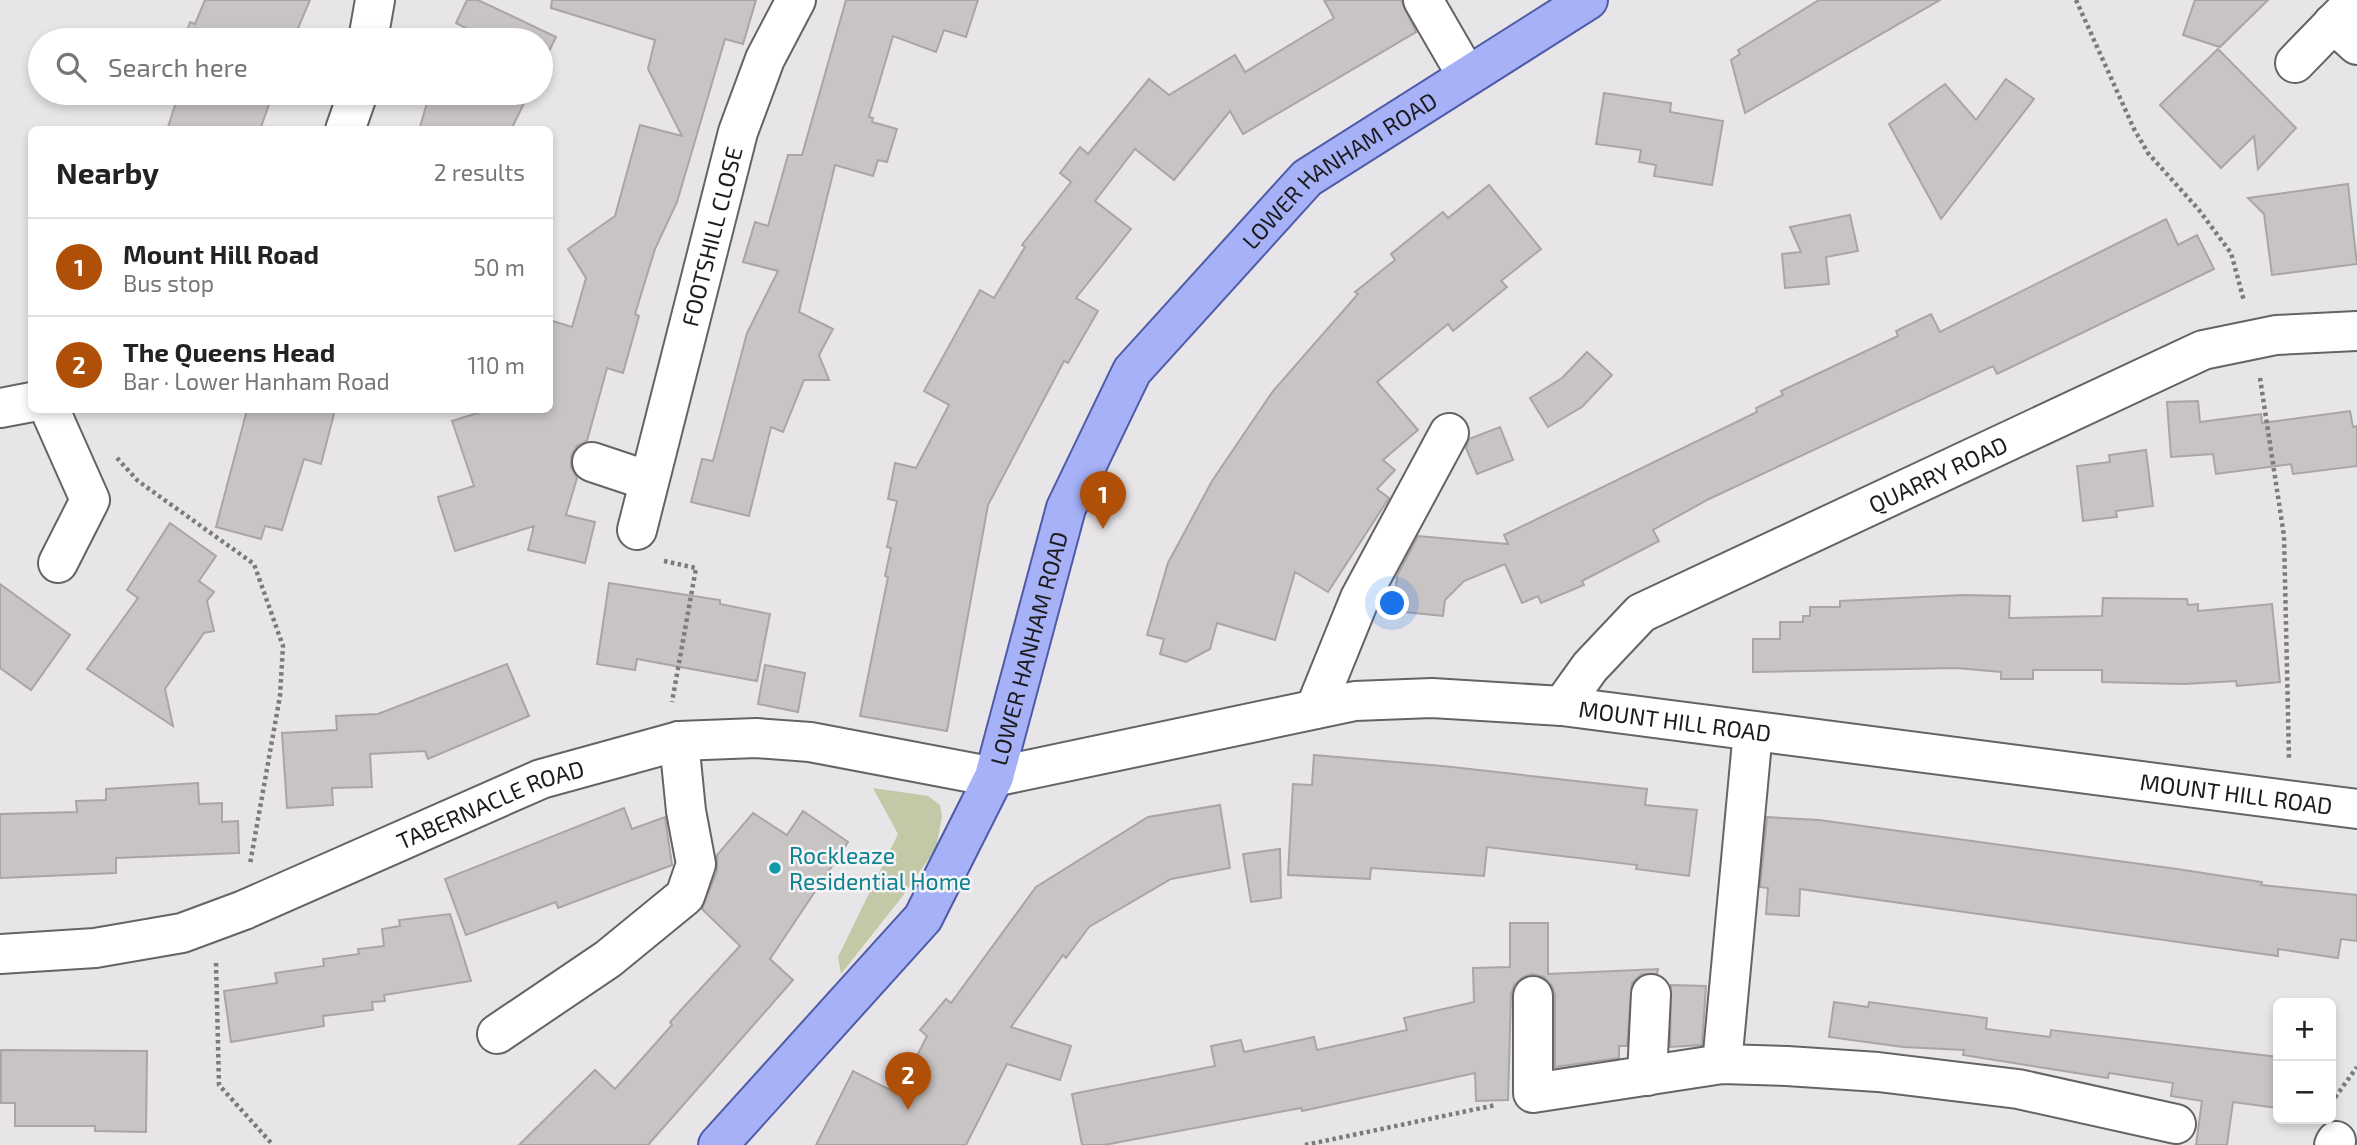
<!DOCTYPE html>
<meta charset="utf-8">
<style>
:root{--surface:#fff;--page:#f6f6f6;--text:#222;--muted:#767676;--line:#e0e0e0;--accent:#b05008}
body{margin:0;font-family:"Exo 2",sans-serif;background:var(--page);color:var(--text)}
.controls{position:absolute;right:21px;bottom:21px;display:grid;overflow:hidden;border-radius:10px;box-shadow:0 4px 10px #0003}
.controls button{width:63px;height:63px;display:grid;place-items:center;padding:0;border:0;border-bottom:2px solid var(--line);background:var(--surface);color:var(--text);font:35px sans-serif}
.you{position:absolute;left:1393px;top:604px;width:24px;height:24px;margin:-18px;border:5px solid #fff;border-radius:50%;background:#1a73e8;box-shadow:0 0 0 10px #1a73e833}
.badge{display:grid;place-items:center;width:46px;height:46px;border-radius:50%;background:var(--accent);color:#fff;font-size:23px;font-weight:700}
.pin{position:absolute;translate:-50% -58px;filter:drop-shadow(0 2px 4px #0008)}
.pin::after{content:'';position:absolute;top:37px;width:24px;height:21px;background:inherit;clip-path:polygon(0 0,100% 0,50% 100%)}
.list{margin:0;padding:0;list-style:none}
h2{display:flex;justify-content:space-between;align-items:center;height:91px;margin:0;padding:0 28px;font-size:30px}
h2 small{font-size:23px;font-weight:400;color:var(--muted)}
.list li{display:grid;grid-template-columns:46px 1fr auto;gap:21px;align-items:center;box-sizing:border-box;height:98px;padding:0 28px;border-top:2px solid var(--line)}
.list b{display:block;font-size:26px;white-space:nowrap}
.list p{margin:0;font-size:23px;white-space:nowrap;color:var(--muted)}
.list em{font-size:23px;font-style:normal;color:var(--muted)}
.icon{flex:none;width:38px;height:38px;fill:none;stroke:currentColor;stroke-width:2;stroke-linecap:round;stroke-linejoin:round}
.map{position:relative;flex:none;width:2357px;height:1145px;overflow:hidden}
.search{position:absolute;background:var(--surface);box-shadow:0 4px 10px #0003;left:28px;top:28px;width:525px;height:77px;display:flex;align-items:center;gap:18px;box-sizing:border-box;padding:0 24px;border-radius:38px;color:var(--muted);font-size:26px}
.panel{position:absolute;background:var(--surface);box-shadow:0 4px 10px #0003;left:28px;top:126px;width:525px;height:287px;border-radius:10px}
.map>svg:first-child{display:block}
</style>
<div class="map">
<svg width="2357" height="1145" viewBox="0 0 2357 1145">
<rect width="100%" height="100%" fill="#e8e5e8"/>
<path fill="#c2c9a6" d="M 873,788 L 928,796 L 940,805 L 942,817 L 936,848 L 905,893 L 841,974 L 838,957 L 898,834 Z"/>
<g fill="#c8c4c3" stroke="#aaa5a5" stroke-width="2">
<path d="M 205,0 L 310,0 L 293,40 L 184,40 L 190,22 L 195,24 Z"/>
<path d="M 467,0 L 478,0 L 556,37 L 541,68 L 541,40 L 479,40 L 481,36 L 456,23 Z"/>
<path d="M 552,0 L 756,0 L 743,44 L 725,39 L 677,202 L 655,249 L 635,314 L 639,316 L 623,373 L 607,368 L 587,441 L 577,446 L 571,456 L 571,467 L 577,478 L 566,515 L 595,522 L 585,563 L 528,550 L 534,526 L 455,551 L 439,501 L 438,497 L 474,486 L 452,421 L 487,410 L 550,410 L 550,320 L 572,327 L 586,278 L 568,249 L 615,216 L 640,125 L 682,136 L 648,69 L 655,40 L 551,8 Z"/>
<path d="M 846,0 L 978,0 L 966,37 L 944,30 L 936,52 L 893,36 L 869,117 L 873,118 L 872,122 L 897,129 L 887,162 L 878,160 L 873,176 L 835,165 L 799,312 L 833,329 L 819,355 L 829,380 L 804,380 L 783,432 L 771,427 L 749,516 L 691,502 L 702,459 L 713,461 L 747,333 L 778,271 L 743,262 L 755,222 L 768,226 L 788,155 L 802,155 Z"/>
<path d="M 1324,0 L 1401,0 L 1416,32 L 1243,134 L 1230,111 L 1174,180 L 1135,149 L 1095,201 L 1131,229 L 1076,298 L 1098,311 L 1068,363 L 1064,361 L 988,505 L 947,731 L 860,716 L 888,577 L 885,576 L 891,548 L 887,547 L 897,501 L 888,499 L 895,463 L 916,468 L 949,405 L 924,391 L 980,290 L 994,298 L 1025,247 L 1022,245 L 1071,182 L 1060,173 L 1080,147 L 1088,154 L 1149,79 L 1169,95 L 1235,55 L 1245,72 L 1334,18 Z"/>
<path d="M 1819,0 L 1940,0 L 1745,113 L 1731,60 L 1740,54 L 1738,50 Z"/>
<path d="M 2195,0 L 2268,0 L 2220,47 L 2183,35 Z"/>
<path d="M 2218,49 L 2296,128 L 2258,169 L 2254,136 L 2221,168 L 2160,105 Z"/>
<path d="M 2006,79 L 2034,99 L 1941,219 L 1889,124 L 1945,84 L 1976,120 Z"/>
<path d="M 179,93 L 273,93 L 260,130 L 167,130 Z"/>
<path d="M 430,93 L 529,93 L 511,130 L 419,130 Z"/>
<path d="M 1604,93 L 1671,103 L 1670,112 L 1723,121 L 1712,185 L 1654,176 L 1656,165 L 1639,162 L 1641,150 L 1596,144 Z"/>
<path d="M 2348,184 L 2357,264 L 2272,275 L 2264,214 L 2248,198 Z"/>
<path d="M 1489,185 L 1541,249 L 1501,281 L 1507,287 L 1453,331 L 1448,324 L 1377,382 L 1418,430 L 1383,460 L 1395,470 L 1377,489 L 1389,498 L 1328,592 L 1295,572 L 1275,640 L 1217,623 L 1210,649 L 1186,662 L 1160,654 L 1164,639 L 1147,635 L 1168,563 L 1212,481 L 1273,391 L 1358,294 L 1355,292 L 1395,260 L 1391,254 L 1443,212 L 1448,218 Z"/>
<path d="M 1850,215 L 1858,251 L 1826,257 L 1829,284 L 1785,288 L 1782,254 L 1801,252 L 1790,227 Z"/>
<path d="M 2166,219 L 2178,245 L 2197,235 L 2214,269 L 1997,374 L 1993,366 L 1709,499 L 1653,530 L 1659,541 L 1582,581 L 1584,585 L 1541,603 L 1538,596 L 1522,603 L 1505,564 L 1464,581 L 1445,600 L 1443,616 L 1394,611 L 1397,576 L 1418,536 L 1508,544 L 1504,535 L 1757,412 L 1756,408 L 1783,395 L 1781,391 L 1898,336 L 1896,331 L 1931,314 L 1940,332 Z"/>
<path d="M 1587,352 L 1612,375 L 1582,407 L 1548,427 L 1530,398 L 1562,378 Z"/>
<path d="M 2198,401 L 2200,422 L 2261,414 L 2262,423 L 2350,411 L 2353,427 L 2357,426 L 2357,466 L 2293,474 L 2291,464 L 2216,474 L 2213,454 L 2171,457 L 2167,402 Z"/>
<path d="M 247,410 L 335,410 L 321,464 L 304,459 L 282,530 L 265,526 L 261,539 L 216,527 Z"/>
<path d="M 1500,427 L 1513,460 L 1477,474 L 1466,448 L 1469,439 Z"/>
<path d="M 2146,450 L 2153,506 L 2116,511 L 2117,517 L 2083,521 L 2077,466 L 2110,462 L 2109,455 Z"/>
<path d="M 170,523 L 216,556 L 199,581 L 214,592 L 207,601 L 214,631 L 204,633 L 165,689 L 173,726 L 87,669 L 138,598 L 127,590 Z"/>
<path d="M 609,583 L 720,600 L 720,604 L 770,614 L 757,681 L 637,659 L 635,670 L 597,664 Z"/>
<path d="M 0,584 L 70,635 L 31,690 L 0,668 Z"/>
<path d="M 1963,595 L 2010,596 L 2009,618 L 2102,616 L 2103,598 L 2187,599 L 2188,605 L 2198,604 L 2198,611 L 2272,604 L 2280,682 L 2237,686 L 2236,681 L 2184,684 L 2102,682 L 2102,670 L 2033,670 L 2033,679 L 2001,679 L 2001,672 L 1956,668 L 1753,672 L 1753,639 L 1780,639 L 1780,622 L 1803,622 L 1803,616 L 1810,616 L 1810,607 L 1840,607 L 1840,601 Z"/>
<path d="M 507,664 L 529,716 L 428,759 L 425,751 L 370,754 L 372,787 L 332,788 L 333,805 L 287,808 L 282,733 L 337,730 L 336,716 L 378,714 Z"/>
<path d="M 765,665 L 805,673 L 798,712 L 758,704 Z"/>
<path d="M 1314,755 L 1443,766 L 1647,789 L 1645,805 L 1697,810 L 1689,876 L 1636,869 L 1637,865 L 1487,847 L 1484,876 L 1371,868 L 1370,879 L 1288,875 L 1293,784 L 1312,785 Z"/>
<path d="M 198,783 L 199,804 L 222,803 L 222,822 L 238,821 L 239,853 L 116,858 L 116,873 L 0,878 L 0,814 L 77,812 L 76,801 L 106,800 L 106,789 Z"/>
<path d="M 1220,805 L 1230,868 L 1171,879 L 1089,927 L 1066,958 L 1063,955 L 1011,1027 L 1071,1046 L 1060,1080 L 1007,1064 L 966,1145 L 816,1145 L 853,1071 L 898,1094 L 927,1036 L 920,1030 L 946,999 L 951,1003 L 1036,887 L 1148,817 Z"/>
<path d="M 624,808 L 632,829 L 665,817 L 672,865 L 558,908 L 556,902 L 466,935 L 445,879 Z"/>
<path d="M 803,811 L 848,842 L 770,959 L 793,980 L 648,1145 L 519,1145 L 595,1070 L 615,1089 L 672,1025 L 670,1022 L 740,946 L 702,909 L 717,871 L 717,855 L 753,813 L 787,835 Z"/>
<path d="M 1767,817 L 1819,820 L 2177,869 L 2262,882 L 2261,885 L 2357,895 L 2357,941 L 2341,939 L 2338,958 L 2278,949 L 2278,956 L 1800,889 L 1799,916 L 1766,914 L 1768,888 L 1760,887 Z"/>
<path d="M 1280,849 L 1281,898 L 1251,902 L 1243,854 Z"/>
<path d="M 450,914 L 471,981 L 384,995 L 385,1001 L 372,1002 L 373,1010 L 323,1016 L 324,1026 L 231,1042 L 224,991 L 277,983 L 275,973 L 324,966 L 323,959 L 359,954 L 358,949 L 384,946 L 382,929 L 400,926 L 399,920 Z"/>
<path d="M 1510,923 L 1548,923 L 1548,974 L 1658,969 L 1657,974 L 1642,974 L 1632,983 L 1627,1046 L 1619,1046 L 1619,1058 L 1555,1067 L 1555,995 L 1552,986 L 1544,977 L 1532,974 L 1523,977 L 1514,985 L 1511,995 L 1508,1100 L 1476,1101 L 1475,1073 L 1302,1111 L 1301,1108 L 1104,1145 L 1082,1145 L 1072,1094 L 1215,1066 L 1211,1046 L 1241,1040 L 1244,1052 L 1314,1037 L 1317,1050 L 1407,1030 L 1404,1018 L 1474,1002 L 1473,968 L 1510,967 Z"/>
<path d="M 1671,985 L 1706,986 L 1702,1045 L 1670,1047 Z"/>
<path d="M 1834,1002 L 1868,1007 L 1869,1002 L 1987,1018 L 1986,1029 L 2050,1037 L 2051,1030 L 2278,1057 L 2278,1108 L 2233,1102 L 2227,1145 L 2196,1145 L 2202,1101 L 2171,1096 L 2173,1083 L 2109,1073 L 2108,1078 L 1963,1055 L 1964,1050 L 1903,1047 L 1829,1037 Z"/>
<path d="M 1,1050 L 147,1051 L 146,1132 L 95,1131 L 95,1126 L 15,1126 L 15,1103 L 1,1103 Z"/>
</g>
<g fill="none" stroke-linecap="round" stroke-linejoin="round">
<g stroke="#656365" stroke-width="42">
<g id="minor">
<path d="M 1423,0 L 1467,76"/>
<path d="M 2333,23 L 2357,45"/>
<path d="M 368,40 L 375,0"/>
<path d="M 2295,63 L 2356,0"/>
<path d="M 345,130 L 358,93"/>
<path d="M 0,408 L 32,402"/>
<path d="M 50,410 L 90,500 L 58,563"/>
<path d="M 592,462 L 649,481"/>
<path id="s1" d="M 637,530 L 738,132 L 765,59 L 796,0"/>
<path id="s2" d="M 1562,706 L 1590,667 L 1641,613 L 2203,350 L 2276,335 L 2357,331"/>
<path d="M 1315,709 L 1360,598 L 1449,433"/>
<path id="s3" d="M 0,954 L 95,948 L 182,933 L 244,910 L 541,779 L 679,741 L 756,738 L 810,742 L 994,777 L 1355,701 L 1432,698 L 1562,706 L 2357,809"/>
<path d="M 1533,996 L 1533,1093 L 1722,1064 L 1787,1066 L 1878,1072 L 2018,1089 L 2176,1124"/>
<path d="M 497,1034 L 608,959 L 685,896 L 696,864 L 686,811 L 679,741"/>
<path d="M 1722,1064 L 1753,731"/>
<path d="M 1647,1076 L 1651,994"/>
<path d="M 2334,1145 L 2336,1141"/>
</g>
</g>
<g stroke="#4f5ba7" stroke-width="42">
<g id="major">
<path id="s4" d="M 718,1145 L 923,918 L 994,777 L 1066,508 L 1132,371 L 1307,178 L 1588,0"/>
</g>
</g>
<g stroke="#7c7a7c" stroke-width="4.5" stroke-dasharray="3.5 3.5" stroke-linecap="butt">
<path d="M 2076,0 L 2134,129 L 2148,153 L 2199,210 L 2231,253 L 2244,301"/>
<path d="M 2260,378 L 2284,536 L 2289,759"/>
<path d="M 117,458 L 138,481 L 254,564 L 283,646 L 280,696 L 250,864"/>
<path d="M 664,561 L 696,568 L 672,702"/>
<path d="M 216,963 L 219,1085 L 273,1145"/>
<path d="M 2331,1103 L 2357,1067"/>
<path d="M 1305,1145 L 1496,1105"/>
</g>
<use href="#minor" stroke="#fff" stroke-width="38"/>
<use href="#major" stroke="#a6b1f7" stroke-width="38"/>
</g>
<circle fill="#0f9aa8" stroke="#f5f3f6" stroke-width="2.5" cx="775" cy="868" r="7"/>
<g text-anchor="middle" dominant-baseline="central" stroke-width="5" stroke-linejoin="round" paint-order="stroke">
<g font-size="23" fill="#1d1c1d" stroke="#f5f3f6">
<text stroke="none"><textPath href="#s4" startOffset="1185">LOWER HANHAM ROAD</textPath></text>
<text stroke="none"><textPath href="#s1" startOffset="303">FOOTSHILL CLOSE</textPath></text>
<text stroke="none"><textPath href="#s2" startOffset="450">QUARRY ROAD</textPath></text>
<text stroke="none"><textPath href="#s4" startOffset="597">LOWER HANHAM ROAD</textPath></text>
<text stroke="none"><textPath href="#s3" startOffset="1726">MOUNT HILL ROAD</textPath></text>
<text stroke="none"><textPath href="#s3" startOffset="2292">MOUNT HILL ROAD</textPath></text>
<text stroke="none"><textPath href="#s3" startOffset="518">TABERNACLE ROAD</textPath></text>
</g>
<g font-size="23" fill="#0d838f" stroke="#f5f3f6" text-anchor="start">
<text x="789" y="855">Rockleaze<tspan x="789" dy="26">Residential Home</tspan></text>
</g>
</g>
</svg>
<div class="controls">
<button>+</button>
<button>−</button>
</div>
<div class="you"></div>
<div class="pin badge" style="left:1103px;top:529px">1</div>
<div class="pin badge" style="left:908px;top:1110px">2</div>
<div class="search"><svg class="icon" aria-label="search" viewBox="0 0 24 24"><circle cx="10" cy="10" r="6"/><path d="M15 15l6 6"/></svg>Search here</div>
<section class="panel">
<h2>Nearby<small>2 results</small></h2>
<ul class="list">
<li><span class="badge">1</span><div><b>Mount Hill Road</b><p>Bus stop</p></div><em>50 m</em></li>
<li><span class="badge">2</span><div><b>The Queens Head</b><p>Bar · Lower Hanham Road</p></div><em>110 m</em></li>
</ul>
</section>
</div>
